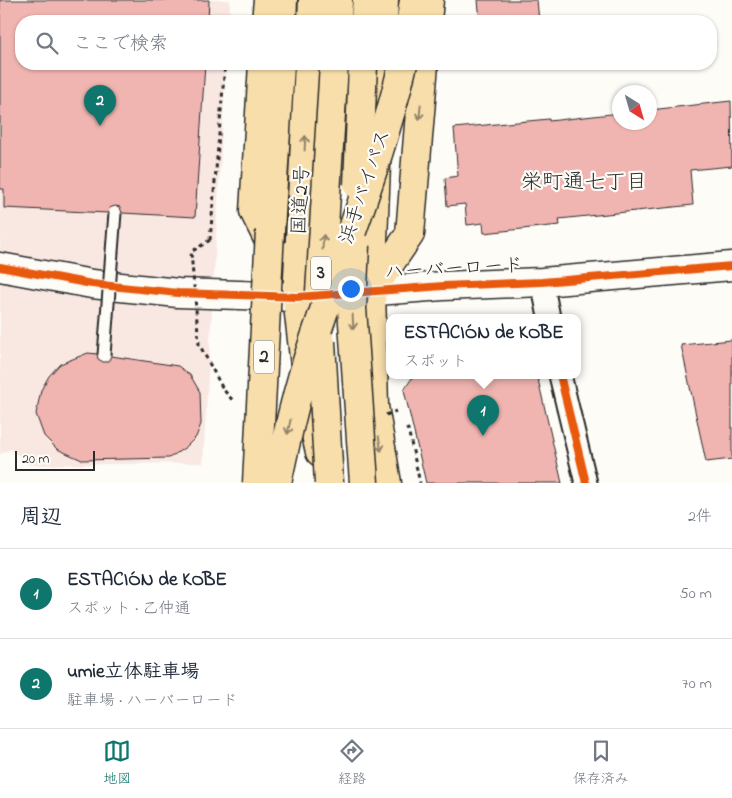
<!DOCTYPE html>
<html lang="ja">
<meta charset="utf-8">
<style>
:root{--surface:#fff;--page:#f2f2f3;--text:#1f2937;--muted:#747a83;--line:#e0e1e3;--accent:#0f766e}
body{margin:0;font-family:"Indie Flower","Klee One",sans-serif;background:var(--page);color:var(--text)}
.compass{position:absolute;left:612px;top:85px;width:45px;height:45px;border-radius:50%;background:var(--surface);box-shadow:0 1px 4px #0004;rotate:143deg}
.scale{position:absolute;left:15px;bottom:12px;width:80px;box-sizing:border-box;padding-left:5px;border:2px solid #2b2b2b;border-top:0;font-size:14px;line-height:18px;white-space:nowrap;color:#2b2b2b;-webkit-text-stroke:4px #fdfcf7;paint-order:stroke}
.you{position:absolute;left:350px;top:288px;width:18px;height:18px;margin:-12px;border:4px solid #fff;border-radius:50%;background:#1a73e8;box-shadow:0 0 0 8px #1a73e833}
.badge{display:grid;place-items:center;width:32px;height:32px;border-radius:50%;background:var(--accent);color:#fff;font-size:16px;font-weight:700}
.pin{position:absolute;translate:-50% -41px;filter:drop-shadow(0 1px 2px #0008)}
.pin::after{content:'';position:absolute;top:26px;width:18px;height:15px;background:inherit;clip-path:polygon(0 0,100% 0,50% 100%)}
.popup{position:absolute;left:386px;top:314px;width:195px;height:65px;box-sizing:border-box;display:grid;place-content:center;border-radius:10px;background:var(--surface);filter:drop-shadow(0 1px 4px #0005);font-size:16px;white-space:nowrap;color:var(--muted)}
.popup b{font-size:19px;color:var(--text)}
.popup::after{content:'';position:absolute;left:50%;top:100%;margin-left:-10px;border:10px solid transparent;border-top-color:var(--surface)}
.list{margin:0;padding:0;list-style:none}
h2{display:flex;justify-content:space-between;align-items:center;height:65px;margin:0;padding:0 20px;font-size:21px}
h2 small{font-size:16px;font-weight:400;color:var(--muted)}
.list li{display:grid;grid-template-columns:32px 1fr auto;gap:15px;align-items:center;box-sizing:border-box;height:90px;padding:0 20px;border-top:1px solid var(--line)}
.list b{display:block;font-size:19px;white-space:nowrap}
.list p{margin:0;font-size:16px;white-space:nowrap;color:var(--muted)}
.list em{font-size:16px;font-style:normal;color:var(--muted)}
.icon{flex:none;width:28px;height:28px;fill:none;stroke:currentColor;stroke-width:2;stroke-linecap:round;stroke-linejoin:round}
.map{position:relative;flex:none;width:732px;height:483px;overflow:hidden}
.search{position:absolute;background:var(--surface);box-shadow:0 1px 4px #0004;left:15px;right:15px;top:15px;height:55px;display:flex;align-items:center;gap:12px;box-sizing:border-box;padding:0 18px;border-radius:20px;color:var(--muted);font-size:19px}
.sheet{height:245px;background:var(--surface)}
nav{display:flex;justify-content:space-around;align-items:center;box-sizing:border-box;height:70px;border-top:1px solid var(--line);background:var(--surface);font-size:14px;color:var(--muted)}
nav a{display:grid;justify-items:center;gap:2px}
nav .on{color:var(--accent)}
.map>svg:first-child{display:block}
</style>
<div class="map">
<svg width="732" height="483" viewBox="0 0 732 483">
<rect width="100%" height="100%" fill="#fdfcf7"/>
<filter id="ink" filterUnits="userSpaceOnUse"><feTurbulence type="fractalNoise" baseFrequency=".02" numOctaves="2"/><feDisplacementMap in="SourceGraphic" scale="10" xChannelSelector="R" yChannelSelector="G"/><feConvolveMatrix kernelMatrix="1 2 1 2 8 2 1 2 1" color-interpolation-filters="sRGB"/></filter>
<g filter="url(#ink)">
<path fill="#f9e7e2" d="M 0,0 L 230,0 L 229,21 L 21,21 L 21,64 L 226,64 L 203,463 L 29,465 L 11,449 L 0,454 Z"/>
<g fill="#f1b5b1" stroke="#2b2b2b">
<path d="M 0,0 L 209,0 L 208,21 L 21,21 L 21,64 L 205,64 L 195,217 L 122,213 L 120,207 L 115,206 L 109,208 L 108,213 L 4,208 L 4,189 L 0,189 Z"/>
<path d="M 478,0 L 537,0 L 539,21 L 480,21 Z"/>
<path d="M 731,101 L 732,166 L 690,170 L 693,205 L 559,219 L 560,225 L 484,233 L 483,223 L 467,225 L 465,204 L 447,206 L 445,178 L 458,176 L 454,128 L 549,119 L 549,121 L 620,113 L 620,122 L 650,122 L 650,110 Z"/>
<path d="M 732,340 L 732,459 L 706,462 L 681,345 Z"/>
<path d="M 88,353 L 97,354 L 98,359 L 103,362 L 108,362 L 111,356 L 178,366 L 190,375 L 200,392 L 201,424 L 196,437 L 186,447 L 169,458 L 82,460 L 57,449 L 44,436 L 36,414 L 41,390 L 49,376 L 60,364 Z"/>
<path d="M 414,375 L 537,375 L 562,483 L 426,483 L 404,390 Z"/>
</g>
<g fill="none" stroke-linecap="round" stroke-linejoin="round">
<g stroke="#2b2b2b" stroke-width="25">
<g id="minor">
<path d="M 542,282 L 549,317"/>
<path d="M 560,375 L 586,483"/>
</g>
</g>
<g stroke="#2b2b2b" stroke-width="31">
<path id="tertiary" d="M 0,267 L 92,284 L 178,293 L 297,297 L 443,286 L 542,282 L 732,266"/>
</g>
<g stroke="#2b2b2b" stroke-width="31">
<g id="trunk">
<path d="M 266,21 L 268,0"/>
<path d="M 312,21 L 313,0"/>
<path d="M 383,21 L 384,0"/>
<path d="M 427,21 L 429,0"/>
<path d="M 263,64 L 254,211 L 274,251"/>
<path d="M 309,64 L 297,297 L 310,409 L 320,452"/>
<path d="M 380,64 L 371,291 L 374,406 L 387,483"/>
<path d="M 371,291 L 410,234 L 424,64"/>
</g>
</g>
<g stroke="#2b2b2b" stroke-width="31">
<g id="motorway">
<path d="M 282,21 L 283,0"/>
<path d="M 337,21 L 338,0"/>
<path d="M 365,21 L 367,0"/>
<path d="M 411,21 L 414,0"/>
<path d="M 270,231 L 280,64"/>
</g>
</g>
<g stroke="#2b2b2b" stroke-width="3" stroke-dasharray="4 4" stroke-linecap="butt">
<path d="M 210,240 L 225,64"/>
<path d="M 406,430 L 408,429 L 420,483"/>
</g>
<use href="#minor" stroke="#fdfcf7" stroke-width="21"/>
<use href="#tertiary" stroke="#fdfcf7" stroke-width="28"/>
<use href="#trunk" stroke="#f8deab" stroke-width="28"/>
<use href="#motorway" stroke="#f8deab" stroke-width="28"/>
<g stroke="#2b2b2b" stroke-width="15" stroke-linecap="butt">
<path id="service-bridge" d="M 104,355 L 115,213"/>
</g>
<g stroke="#2b2b2b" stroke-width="31" stroke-linecap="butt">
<g id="motorway-bridge">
<path d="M 358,185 L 363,64"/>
<path d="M 355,245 L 352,308 L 364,483"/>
<path d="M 320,292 L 334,64"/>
<path d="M 321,342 L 329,483"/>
<path d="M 257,483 L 270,231"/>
<path d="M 277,483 C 287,436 297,389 313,343 C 344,250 381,159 403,64"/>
</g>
</g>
<g stroke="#2b2b2b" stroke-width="3" stroke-dasharray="4 4" stroke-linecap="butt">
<path d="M 210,240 L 191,252 L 199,344 L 223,389 L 234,402"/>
<path d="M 386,415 L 396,411"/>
</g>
<use href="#service-bridge" stroke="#fdfcf7" stroke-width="11"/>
<use href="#motorway-bridge" stroke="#f8deab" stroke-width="28"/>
<g stroke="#fdfcf7" stroke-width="11">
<g id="cycleway">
<path d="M 0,267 L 92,284 L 178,293 L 297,297 L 443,286 L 542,282 L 732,266"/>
<path d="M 560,375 L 586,483"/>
</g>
</g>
<use href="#cycleway" stroke="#e8590c" stroke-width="8"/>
</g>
<defs><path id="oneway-shaft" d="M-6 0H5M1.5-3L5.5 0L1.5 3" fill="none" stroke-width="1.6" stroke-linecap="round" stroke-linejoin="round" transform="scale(1.25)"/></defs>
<g stroke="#92846b">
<use href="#oneway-shaft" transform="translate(420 112) rotate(95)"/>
<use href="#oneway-shaft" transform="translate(305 143) rotate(-87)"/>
<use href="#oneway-shaft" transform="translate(323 242) rotate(-86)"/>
<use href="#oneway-shaft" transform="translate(353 322) rotate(87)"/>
<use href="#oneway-shaft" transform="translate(289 427) rotate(102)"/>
<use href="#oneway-shaft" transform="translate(380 444) rotate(81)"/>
</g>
</g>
<g text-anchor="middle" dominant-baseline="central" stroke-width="4.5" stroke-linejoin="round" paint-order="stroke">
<g fill="#fdfcf7" stroke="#6a6a68" stroke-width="1">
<rect x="311" y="256.5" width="20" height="33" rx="4"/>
<rect x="254" y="340.5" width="20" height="33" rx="4"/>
</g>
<g font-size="19" font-weight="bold" fill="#2b2b2b">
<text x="321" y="273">3</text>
<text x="264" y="357">2</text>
</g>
<g font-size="20" fill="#2b2b2b" stroke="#fdfcf7">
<text transform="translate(366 187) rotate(-71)">浜手バイパス</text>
<text transform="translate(302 200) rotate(-87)">国道2号</text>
<text transform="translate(454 270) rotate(-3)">ハーバーロード</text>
</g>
<g font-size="21" fill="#2b2b2b" stroke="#fdfcf7">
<text x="584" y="183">栄町通七丁目</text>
</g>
</g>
</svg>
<svg class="compass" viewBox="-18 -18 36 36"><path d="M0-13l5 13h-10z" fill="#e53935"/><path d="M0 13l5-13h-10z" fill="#747a83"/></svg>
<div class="scale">20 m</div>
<div class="you"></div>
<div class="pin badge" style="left:483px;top:436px">1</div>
<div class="popup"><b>ESTACIÓN de KOBE</b>スポット</div>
<div class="pin badge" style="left:100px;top:126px">2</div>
<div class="search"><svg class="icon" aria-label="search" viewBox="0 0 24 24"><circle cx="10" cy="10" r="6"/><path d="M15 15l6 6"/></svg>ここで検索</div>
</div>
<section class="sheet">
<h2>周辺<small>2件</small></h2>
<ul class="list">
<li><span class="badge">1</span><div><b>ESTACIÓN de KOBE</b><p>スポット · 乙仲通</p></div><em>50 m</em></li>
<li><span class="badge">2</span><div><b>umie立体駐車場</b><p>駐車場 · ハーバーロード</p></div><em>70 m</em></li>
</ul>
</section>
<nav>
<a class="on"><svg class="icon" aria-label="map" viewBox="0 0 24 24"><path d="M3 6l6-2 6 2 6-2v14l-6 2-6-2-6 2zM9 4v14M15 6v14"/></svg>地図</a>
<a><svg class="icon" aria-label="directions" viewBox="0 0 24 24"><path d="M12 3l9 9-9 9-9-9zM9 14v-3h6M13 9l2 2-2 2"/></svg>経路</a>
<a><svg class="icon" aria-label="saved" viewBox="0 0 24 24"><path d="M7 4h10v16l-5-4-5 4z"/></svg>保存済み</a>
</nav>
